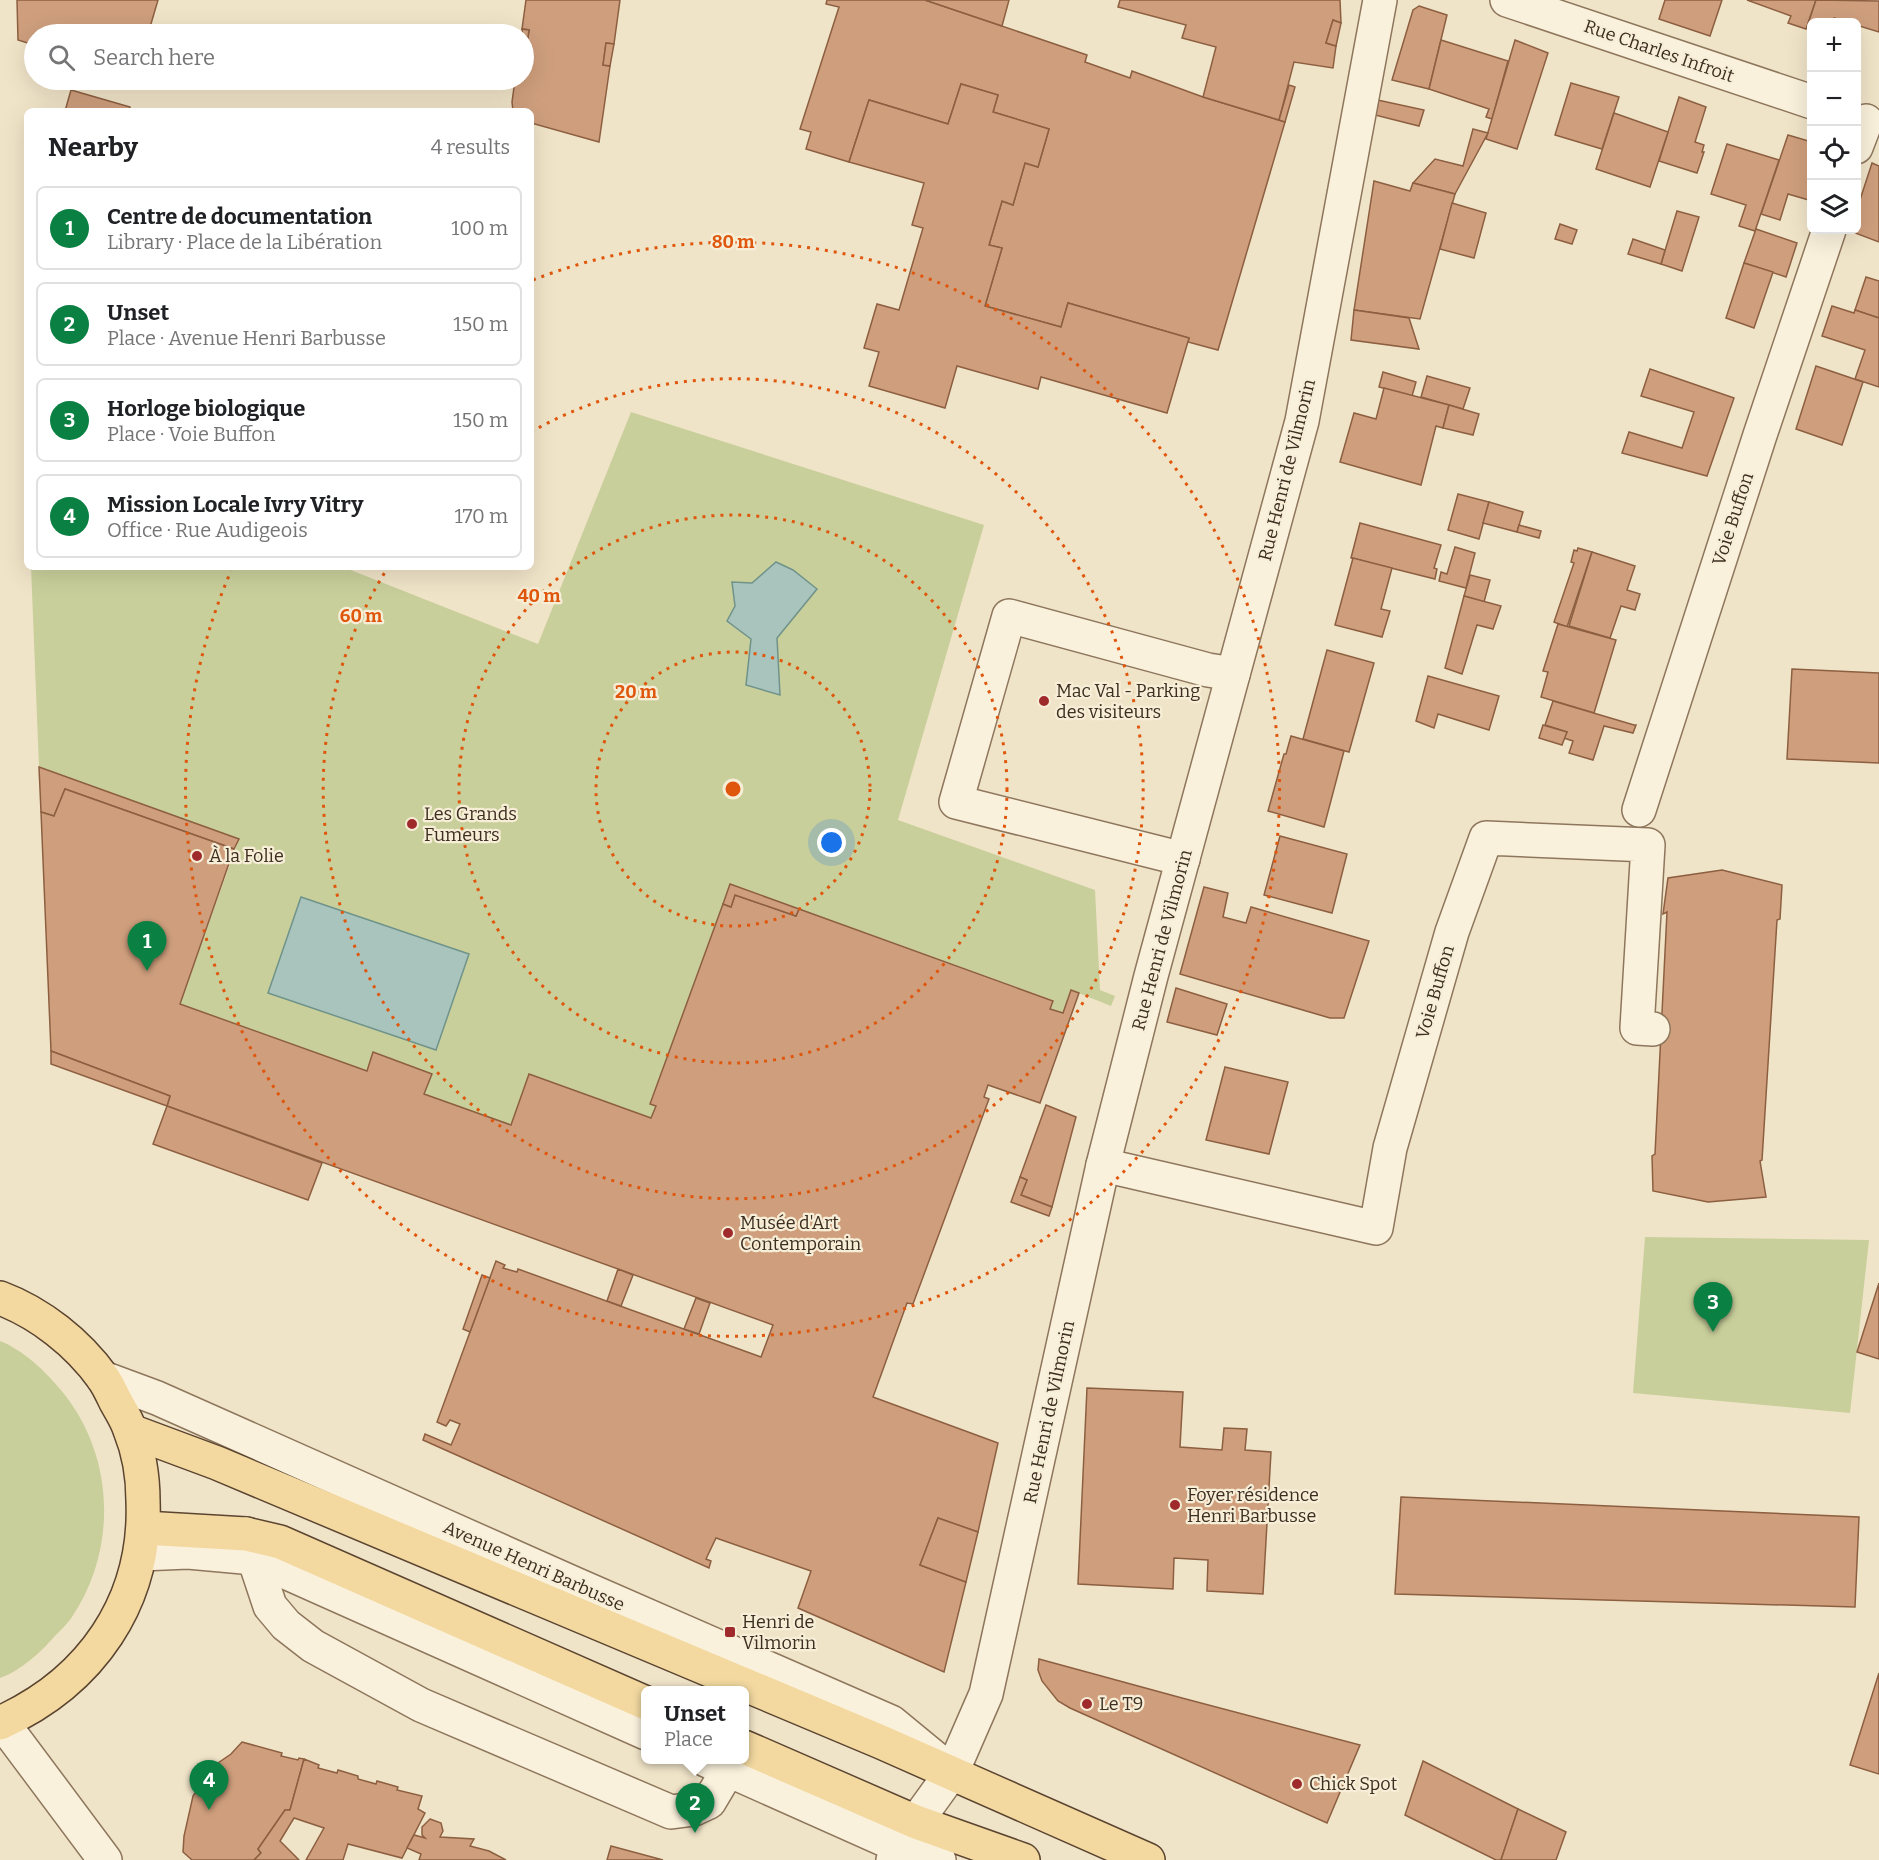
<!DOCTYPE html>
<meta charset="utf-8">
<style>
:root{--surface:#fff;--page:#f2f2f2;--text:#202124;--muted:#757577;--line:#e0e0e0;--accent:#0b8043}
body{margin:0;font-family:Bitter,serif;background:var(--page);color:var(--text)}
.controls{position:absolute;right:18px;top:18px;display:grid;overflow:hidden;border-radius:9px;box-shadow:0 6px 24px #0002}
.controls button{width:54px;height:54px;display:grid;place-items:center;padding:0;border:0;border-bottom:2px solid var(--line);background:var(--surface);color:var(--text);font:30px sans-serif}
.you{position:absolute;left:832px;top:843px;width:21px;height:21px;margin:-15px;border:4px solid #fff;border-radius:50%;background:#1a73e8;box-shadow:0 0 0 9px #1a73e833}
.badge{display:grid;place-items:center;width:39px;height:39px;border-radius:50%;background:var(--accent);color:#fff;font-size:20px;font-weight:700}
.pin{position:absolute;translate:-50% -50px;filter:drop-shadow(0 2px 3px #0008)}
.pin::after{content:'';position:absolute;top:32px;width:21px;height:18px;background:inherit;clip-path:polygon(0 0,100% 0,50% 100%)}
.popup{position:absolute;left:641px;top:1686px;width:108px;height:78px;box-sizing:border-box;display:grid;place-content:center;border-radius:9px;background:var(--surface);filter:drop-shadow(0 2px 4px #0005);font-size:20px;white-space:nowrap;color:var(--muted)}
.popup b{font-size:22px;color:var(--text)}
.popup::after{content:'';position:absolute;left:50%;top:100%;margin-left:-12px;border:12px solid transparent;border-top-color:var(--surface)}
.list{margin:0;padding:0;list-style:none}
h2{display:flex;justify-content:space-between;align-items:center;height:78px;margin:0;padding:0 24px;font-size:26px}
h2 small{font-size:20px;font-weight:400;color:var(--muted)}
.list li{display:grid;grid-template-columns:39px 1fr auto;gap:18px;align-items:center;box-sizing:border-box;height:84px;margin:0 12px 12px;padding:0 12px;border:2px solid var(--line);border-radius:9px}
.list b{display:block;font-size:22px;white-space:nowrap}
.list p{margin:0;font-size:20px;white-space:nowrap;color:var(--muted)}
.list em{font-size:20px;font-style:normal;color:var(--muted)}
.icon{flex:none;width:33px;height:33px;fill:none;stroke:currentColor;stroke-width:2;stroke-linecap:round;stroke-linejoin:round}
.map{position:relative;flex:none;width:1879px;height:1860px;overflow:hidden}
.search{position:absolute;background:var(--surface);box-shadow:0 6px 24px #0002;left:24px;top:24px;width:510px;height:66px;display:flex;align-items:center;gap:15px;box-sizing:border-box;padding:0 21px;border-radius:33px;color:var(--muted);font-size:22px}
.panel{position:absolute;background:var(--surface);box-shadow:0 6px 24px #0002;left:24px;top:108px;width:510px;height:462px;border-radius:9px}
.map>svg:first-child{display:block}
</style>
<div class="map">
<svg width="1879" height="1860" viewBox="0 0 1879 1860">
<rect width="100%" height="100%" fill="#f0e4c8"/>
<g fill="#c9cf9b">
<path d="M 631,412 L 984,525 L 898,820 L 1095,890 L 1100,990 L 1115,996 L 1111,1006 L 1071,990 L 1063,1013 L 1050,1009 L 1053,1000 L 730,884 L 650,1104 L 656,1106 L 651,1118 L 530,1074 L 511,1125 L 424,1094 L 431,1074 L 373,1052 L 367,1071 L 180,1004 L 239,839 L 39,767 L 31,567 L 343,567 L 538,644 Z"/>
<path d="M 1645,1237 L 1869,1240 L 1850,1413 L 1633,1393 Z"/>
<path d="M 0,1341 C 23,1350 44,1370 60,1389 C 114,1452 119,1547 72,1617 C 67,1624 60,1631 54,1637 C 40,1653 20,1671 0,1678 Z"/>
</g>
<g fill="#a9c4bc" stroke="#6f938a" stroke-width="1.5">
<path d="M 776,562 L 793,570 L 817,589 L 777,638 L 780,695 L 746,685 L 751,639 L 727,621 L 735,606 L 732,582 L 752,583 Z"/>
<path d="M 301,897 L 469,954 L 436,1050 L 268,993 Z"/>
</g>
<g fill="#cf9f7d" stroke="#8d5f41" stroke-width="1.5">
<path d="M 17,0 L 158,0 L 148,34 L 34,34 L 34,45 L 18,40 Z"/>
<path d="M 526,0 L 620,0 L 614,44 L 606,43 L 603,65 L 610,66 L 599,142 L 531,123 L 531,111 L 513,111 L 512,102 L 515,80 L 524,80 L 524,51 L 526,52 L 529,30 L 522,29 Z"/>
<path d="M 827,0 L 925,0 L 1087,55 L 1085,62 L 1130,78 L 1132,71 L 1203,97 L 1285,122 L 1218,350 L 1188,342 L 1189,338 L 1068,303 L 1061,327 L 985,306 L 1002,248 L 989,245 L 1002,201 L 1013,205 L 1025,163 L 1038,167 L 1049,129 L 993,112 L 998,95 L 961,84 L 948,124 L 869,100 L 849,162 L 806,149 L 811,132 L 800,129 L 839,7 L 826,4 Z"/>
<path d="M 925,0 L 1009,0 L 1002,26 Z"/>
<path d="M 1120,0 L 1340,0 L 1341,23 L 1333,20 L 1326,43 L 1336,46 L 1333,68 L 1294,62 L 1279,120 L 1203,97 L 1216,47 L 1182,38 L 1186,25 L 1118,7 Z"/>
<path d="M 1665,0 L 1722,0 L 1710,36 L 1659,19 Z"/>
<path d="M 1747,0 L 1816,0 L 1806,29 L 1788,23 L 1791,16 Z"/>
<path d="M 1816,0 L 1879,1 L 1879,32 L 1856,25 L 1856,22 L 1848,22 L 1834,18 L 1832,22 L 1808,24 Z"/>
<path d="M 1419,6 L 1447,15 L 1429,89 L 1392,80 L 1413,10 Z"/>
<path d="M 1333,20 L 1341,23 L 1336,46 L 1326,43 Z"/>
<path d="M 522,29 L 529,30 L 526,52 L 524,51 Z"/>
<path d="M 1441,40 L 1508,61 L 1492,119 L 1486,117 L 1489,109 L 1429,89 Z"/>
<path d="M 1515,40 L 1548,53 L 1517,149 L 1486,139 Z"/>
<path d="M 606,43 L 614,44 L 610,66 L 603,65 Z"/>
<path d="M 1571,83 L 1619,97 L 1602,149 L 1555,135 Z"/>
<path d="M 961,84 L 998,95 L 993,112 L 1049,129 L 1038,167 L 1025,163 L 1013,205 L 1002,201 L 989,245 L 1002,248 L 985,306 L 1061,327 L 1068,303 L 1189,338 L 1167,413 L 1041,377 L 1038,389 L 957,366 L 945,408 L 869,386 L 879,352 L 864,348 L 877,304 L 899,310 L 923,228 L 912,225 L 924,183 L 849,162 L 869,100 L 948,124 Z"/>
<path d="M 1289,85 L 1295,87 L 1285,122 L 1279,120 Z"/>
<path d="M 71,90 L 130,107 L 129,111 L 65,111 Z"/>
<path d="M 1679,97 L 1706,107 L 1695,142 L 1704,145 L 1702,152 L 1704,152 L 1697,173 L 1659,161 Z"/>
<path d="M 1373,99 L 1424,110 L 1419,126 L 1371,114 Z"/>
<path d="M 1614,113 L 1668,132 L 1650,187 L 1596,169 Z"/>
<path d="M 1473,129 L 1488,133 L 1455,194 L 1413,183 L 1435,159 L 1463,166 Z"/>
<path d="M 1788,135 L 1812,142 L 1812,201 L 1788,194 L 1780,220 L 1761,214 Z"/>
<path d="M 1727,144 L 1779,160 L 1755,231 L 1739,226 L 1746,205 L 1711,194 Z"/>
<path d="M 1872,163 L 1879,166 L 1879,242 L 1850,231 L 1851,230 L 1856,230 L 1856,212 Z"/>
<path d="M 1374,181 L 1410,191 L 1413,183 L 1455,194 L 1420,319 L 1354,310 Z"/>
<path d="M 1452,203 L 1486,213 L 1474,258 L 1440,249 Z"/>
<path d="M 1677,211 L 1699,217 L 1682,271 L 1661,264 Z"/>
<path d="M 1560,224 L 1577,230 L 1572,244 L 1555,239 Z"/>
<path d="M 1756,229 L 1797,243 L 1786,277 L 1744,263 Z"/>
<path d="M 1633,239 L 1665,250 L 1661,264 L 1628,254 Z"/>
<path d="M 1744,263 L 1773,272 L 1754,328 L 1726,318 Z"/>
<path d="M 1866,277 L 1879,281 L 1879,318 L 1855,310 Z"/>
<path d="M 1832,306 L 1854,313 L 1855,310 L 1879,318 L 1879,387 L 1855,379 L 1865,350 L 1822,336 Z"/>
<path d="M 1354,310 L 1409,318 L 1419,349 L 1351,340 Z"/>
<path d="M 1816,366 L 1863,382 L 1842,445 L 1796,429 Z"/>
<path d="M 1650,369 L 1734,398 L 1707,476 L 1622,453 L 1629,432 L 1682,448 L 1694,412 L 1641,396 Z"/>
<path d="M 1383,372 L 1416,382 L 1412,396 L 1379,387 Z"/>
<path d="M 1427,376 L 1470,388 L 1463,409 L 1421,397 Z"/>
<path d="M 1384,388 L 1449,405 L 1443,428 L 1436,426 L 1421,485 L 1340,462 L 1354,413 L 1376,419 Z"/>
<path d="M 1449,405 L 1479,414 L 1473,435 L 1443,428 Z"/>
<path d="M 1458,494 L 1489,502 L 1479,539 L 1448,530 Z"/>
<path d="M 1489,502 L 1523,512 L 1517,532 L 1483,523 Z"/>
<path d="M 1360,523 L 1441,545 L 1434,568 L 1437,569 L 1435,579 L 1351,558 Z"/>
<path d="M 1519,525 L 1541,531 L 1539,538 L 1517,532 Z"/>
<path d="M 1455,547 L 1475,553 L 1466,588 L 1439,581 L 1441,572 L 1447,574 Z"/>
<path d="M 1578,548 L 1592,552 L 1567,627 L 1554,622 L 1574,563 L 1571,562 L 1574,550 L 1577,551 Z"/>
<path d="M 1592,552 L 1635,566 L 1627,590 L 1640,594 L 1635,610 L 1621,606 L 1610,638 L 1569,626 Z"/>
<path d="M 1353,558 L 1392,568 L 1381,609 L 1390,611 L 1382,637 L 1335,625 Z"/>
<path d="M 1470,575 L 1490,580 L 1484,602 L 1464,596 Z"/>
<path d="M 1464,596 L 1501,606 L 1493,629 L 1477,625 L 1462,674 L 1445,668 Z"/>
<path d="M 1558,624 L 1616,640 L 1594,713 L 1541,697 L 1548,672 L 1543,671 Z"/>
<path d="M 1327,650 L 1374,663 L 1349,752 L 1303,739 Z"/>
<path d="M 1792,669 L 1879,673 L 1879,763 L 1787,759 Z"/>
<path d="M 1428,676 L 1499,696 L 1489,730 L 1438,714 L 1434,728 L 1416,721 Z"/>
<path d="M 1553,701 L 1634,725 L 1636,725 L 1633,733 L 1604,726 L 1593,760 L 1569,753 L 1573,741 L 1564,738 L 1567,732 L 1545,725 Z"/>
<path d="M 1543,725 L 1567,732 L 1562,745 L 1539,738 Z"/>
<path d="M 1291,736 L 1344,751 L 1324,827 L 1268,811 L 1284,754 L 1286,754 Z"/>
<path d="M 39,767 L 239,839 L 234,849 L 65,789 L 54,816 L 41,812 Z"/>
<path d="M 65,789 L 234,849 L 180,1004 L 367,1071 L 373,1052 L 432,1074 L 424,1094 L 511,1125 L 529,1074 L 651,1118 L 656,1106 L 650,1104 L 723,904 L 731,907 L 735,895 L 796,916 L 799,909 L 1053,1001 L 1050,1009 L 1063,1013 L 1071,990 L 1079,993 L 1040,1103 L 988,1085 L 984,1097 L 989,1099 L 913,1304 L 907,1303 L 873,1397 L 998,1443 L 978,1532 L 938,1518 L 920,1565 L 966,1582 L 944,1672 L 798,1608 L 811,1571 L 716,1538 L 706,1559 L 711,1561 L 709,1568 L 423,1440 L 425,1434 L 451,1445 L 460,1424 L 450,1420 L 446,1426 L 437,1422 L 496,1261 L 505,1265 L 503,1268 L 517,1272 L 518,1269 L 761,1357 L 773,1325 L 167,1106 L 170,1096 L 51,1051 L 41,812 L 54,816 Z"/>
<path d="M 1280,836 L 1347,854 L 1332,913 L 1264,895 Z"/>
<path d="M 1722,870 L 1782,885 L 1780,919 L 1777,920 L 1762,1160 L 1760,1161 L 1766,1197 L 1708,1202 L 1653,1191 L 1652,1156 L 1655,1154 L 1667,912 L 1663,914 L 1668,878 Z"/>
<path d="M 730,884 L 799,909 L 796,916 L 735,895 L 731,907 L 723,904 Z"/>
<path d="M 1204,887 L 1228,893 L 1223,917 L 1246,923 L 1251,907 L 1369,941 L 1344,1018 L 1330,1018 L 1180,974 Z"/>
<path d="M 1176,988 L 1227,1004 L 1217,1035 L 1167,1022 Z"/>
<path d="M 51,1051 L 170,1096 L 167,1106 L 51,1064 Z"/>
<path d="M 1225,1067 L 1288,1082 L 1269,1154 L 1206,1140 Z"/>
<path d="M 1046,1105 L 1076,1117 L 1052,1207 L 1021,1195 L 1027,1180 L 1020,1177 Z"/>
<path d="M 167,1106 L 322,1163 L 308,1200 L 153,1144 Z"/>
<path d="M 1020,1177 L 1027,1180 L 1021,1195 L 1052,1207 L 1049,1216 L 1011,1202 Z"/>
<path d="M 618,1269 L 633,1275 L 621,1306 L 607,1301 Z"/>
<path d="M 482,1275 L 490,1278 L 470,1332 L 463,1329 Z"/>
<path d="M 1879,1283 L 1879,1359 L 1857,1352 Z"/>
<path d="M 696,1298 L 710,1303 L 699,1334 L 684,1329 Z"/>
<path d="M 1087,1388 L 1183,1392 L 1180,1447 L 1222,1450 L 1224,1428 L 1247,1429 L 1245,1450 L 1271,1452 L 1263,1594 L 1207,1591 L 1208,1560 L 1174,1558 L 1173,1589 L 1078,1584 Z"/>
<path d="M 1401,1497 L 1859,1517 L 1855,1607 L 1395,1594 Z"/>
<path d="M 938,1518 L 978,1532 L 966,1582 L 920,1565 Z"/>
<path d="M 1039,1659 L 1182,1698 L 1360,1745 L 1327,1823 L 1070,1708 L 1058,1701 L 1042,1681 L 1038,1670 Z"/>
<path d="M 1879,1673 L 1879,1774 L 1850,1765 Z"/>
<path d="M 242,1742 L 282,1753 L 281,1756 L 298,1760 L 299,1758 L 304,1759 L 290,1810 L 285,1810 L 258,1849 L 261,1853 L 254,1860 L 192,1860 L 183,1852 L 184,1836 L 193,1796 L 215,1765 L 231,1754 Z"/>
<path d="M 304,1759 L 319,1765 L 318,1768 L 337,1773 L 338,1770 L 358,1776 L 358,1779 L 376,1784 L 377,1781 L 398,1787 L 397,1790 L 422,1796 L 418,1809 L 425,1813 L 402,1858 L 348,1844 L 343,1860 L 306,1860 L 324,1828 L 294,1818 L 280,1841 L 299,1860 L 254,1860 L 261,1853 L 258,1849 L 285,1810 L 290,1810 Z"/>
<path d="M 1423,1761 L 1518,1809 L 1501,1860 L 1496,1860 L 1405,1815 Z"/>
<path d="M 1518,1809 L 1566,1832 L 1556,1860 L 1501,1860 Z"/>
<path d="M 430,1819 L 441,1823 L 443,1831 L 440,1837 L 474,1839 L 470,1846 L 489,1851 L 506,1860 L 419,1860 L 421,1854 L 407,1848 L 414,1835 L 425,1838 L 422,1835 L 422,1827 Z"/>
<path d="M 611,1846 L 663,1860 L 607,1860 Z"/>
</g>
<g fill="none" stroke-linecap="round" stroke-linejoin="round">
<g stroke="#8d765c" stroke-width="36">
<g id="minor">
<path d="M 1507,0 L 1812,102"/>
<path d="M 1856,147 L 1866,121"/>
<path d="M 1639,810 L 1760,435 L 1829,230"/>
<path d="M 1183,859 L 956,802 L 1009,616 L 1208,670 L 1233,674"/>
<path d="M 1103,1165 L 1376,1228 L 1390,1148 L 1452,932 L 1486,838 L 1648,845 L 1637,1028 L 1653,1029"/>
<path d="M 103,1378 L 157,1398 L 575,1584 L 891,1722 L 942,1764"/>
<path d="M 246,1534 L 270,1606 L 286,1625 L 313,1646 L 421,1705 L 671,1812 L 694,1809 L 709,1802 L 734,1760"/>
<path d="M 141,1554 L 188,1552 L 254,1558 L 646,1733"/>
<path d="M 2,1722 L 105,1860"/>
<path d="M 706,1760 L 901,1847 L 939,1860"/>
<path d="M 893,1860 L 916,1822 L 952,1772 L 986,1694 L 1103,1165 L 1151,976 L 1302,421 L 1380,0"/>
</g>
</g>
<g stroke="#5b4430" stroke-width="36">
<g id="major">
<path d="M 0,1298 C 40,1313 78,1343 103,1378 C 108,1385 112,1394 116,1402 C 121,1411 127,1420 130,1430 C 139,1452 143,1478 143,1501 C 147,1602 91,1682 0,1723"/>
<path d="M 131,1431 L 217,1463 L 881,1742 L 1148,1860"/>
<path d="M 144,1528 L 246,1534 L 280,1542 L 646,1703"/>
<path d="M 744,1747 L 916,1822 L 1023,1860"/>
</g>
</g>
<use href="#minor" stroke="#faf1dc" stroke-width="33"/>
<use href="#major" stroke="#f3d9a0" stroke-width="33"/>
</g>
<g fill="none" stroke="#df570d" stroke-width="3" stroke-dasharray="3 6">
<circle cx="733" cy="789" r="137"/>
<circle cx="733" cy="789" r="274"/>
<path d="M531 432A410 410 0 1 1 387 569"/>
<path d="M533 280A547 547 0 1 1 231 571"/>
</g>
<g fill="#9e2a2b" stroke="#f7eed8" stroke-width="2">
<circle cx="1044" cy="701" r="6"/>
<circle cx="412" cy="824" r="6"/>
<circle cx="197" cy="856" r="6"/>
<circle cx="728" cy="1233" r="6"/>
<circle cx="1175" cy="1505" r="6"/>
<rect x="724" y="1626" width="12" height="12" rx="3"/>
<circle cx="1087" cy="1704" r="6"/>
<circle cx="1297" cy="1784" r="6"/>
</g>
<g text-anchor="middle" dominant-baseline="central" stroke-width="4.5" stroke-linejoin="round" paint-order="stroke">
<g font-size="18" fill="#3d2e20" stroke="#f7eed8">
<text transform="translate(1659 51) rotate(19)">Rue Charles Infroit</text>
<text transform="translate(1287 470) rotate(-76)">Rue Henri de Vilmorin</text>
<text transform="translate(1733 519) rotate(-72)">Voie Buffon</text>
<text transform="translate(1162 940) rotate(-75)">Rue Henri de Vilmorin</text>
<text transform="translate(1435 992) rotate(-74)">Voie Buffon</text>
<text transform="translate(1049 1412) rotate(-78)">Rue Henri de Vilmorin</text>
<text transform="translate(534 1566) rotate(24)">Avenue Henri Barbusse</text>
</g>
<g font-size="18" fill="#3d2e20" stroke="#f7eed8" text-anchor="start">
<text x="1056" y="691">Mac Val - Parking<tspan x="1056" dy="21">des visiteurs</tspan></text>
<text x="424" y="814">Les Grands<tspan x="424" dy="21">Fumeurs</tspan></text>
<text x="209" y="856">À la Folie</text>
<text x="740" y="1223">Musée d'Art<tspan x="740" dy="21">Contemporain</tspan></text>
<text x="1187" y="1495">Foyer résidence<tspan x="1187" dy="21">Henri Barbusse</tspan></text>
<text x="742" y="1622">Henri de<tspan x="742" dy="21">Vilmorin</tspan></text>
<text x="1099" y="1704">Le T9</text>
<text x="1309" y="1784">Chick Spot</text>
</g>
</g>
<circle cx="733" cy="789" r="9" fill="#df570d" stroke="#f7eed8" stroke-width="3"/>
<g font-size="18" text-anchor="middle" font-weight="bold" fill="#df570d" stroke="#f7eed8" stroke-width="4.5" stroke-linejoin="round" paint-order="stroke">
<text x="733" y="248">80 m</text>
<text x="539" y="602">40 m</text>
<text x="361" y="622">60 m</text>
<text x="636" y="698">20 m</text>
</g>
</svg>
<div class="controls">
<button>+</button>
<button>−</button>
<button><svg class="icon" aria-label="locate" viewBox="0 0 24 24"><circle cx="12" cy="12" r="6"/><path d="M12 2v4M12 18v4M2 12h4M18 12h4"/></svg></button>
<button><svg class="icon" aria-label="layers" viewBox="0 0 24 24"><path d="M12 4l9 5-9 5-9-5zM3 14l9 5 9-5"/></svg></button>
</div>
<div class="you"></div>
<div class="pin badge" style="left:147px;top:971px">1</div>
<div class="pin badge" style="left:695px;top:1833px">2</div>
<div class="popup"><b>Unset</b>Place</div>
<div class="pin badge" style="left:1713px;top:1332px">3</div>
<div class="pin badge" style="left:209px;top:1810px">4</div>
<div class="search"><svg class="icon" aria-label="search" viewBox="0 0 24 24"><circle cx="10" cy="10" r="6"/><path d="M15 15l6 6"/></svg>Search here</div>
<section class="panel">
<h2>Nearby<small>4 results</small></h2>
<ul class="list">
<li><span class="badge">1</span><div><b>Centre de documentation</b><p>Library · Place de la Libération</p></div><em>100 m</em></li>
<li><span class="badge">2</span><div><b>Unset</b><p>Place · Avenue Henri Barbusse</p></div><em>150 m</em></li>
<li><span class="badge">3</span><div><b>Horloge biologique</b><p>Place · Voie Buffon</p></div><em>150 m</em></li>
<li><span class="badge">4</span><div><b>Mission Locale Ivry Vitry</b><p>Office · Rue Audigeois</p></div><em>170 m</em></li>
</ul>
</section>
</div>
